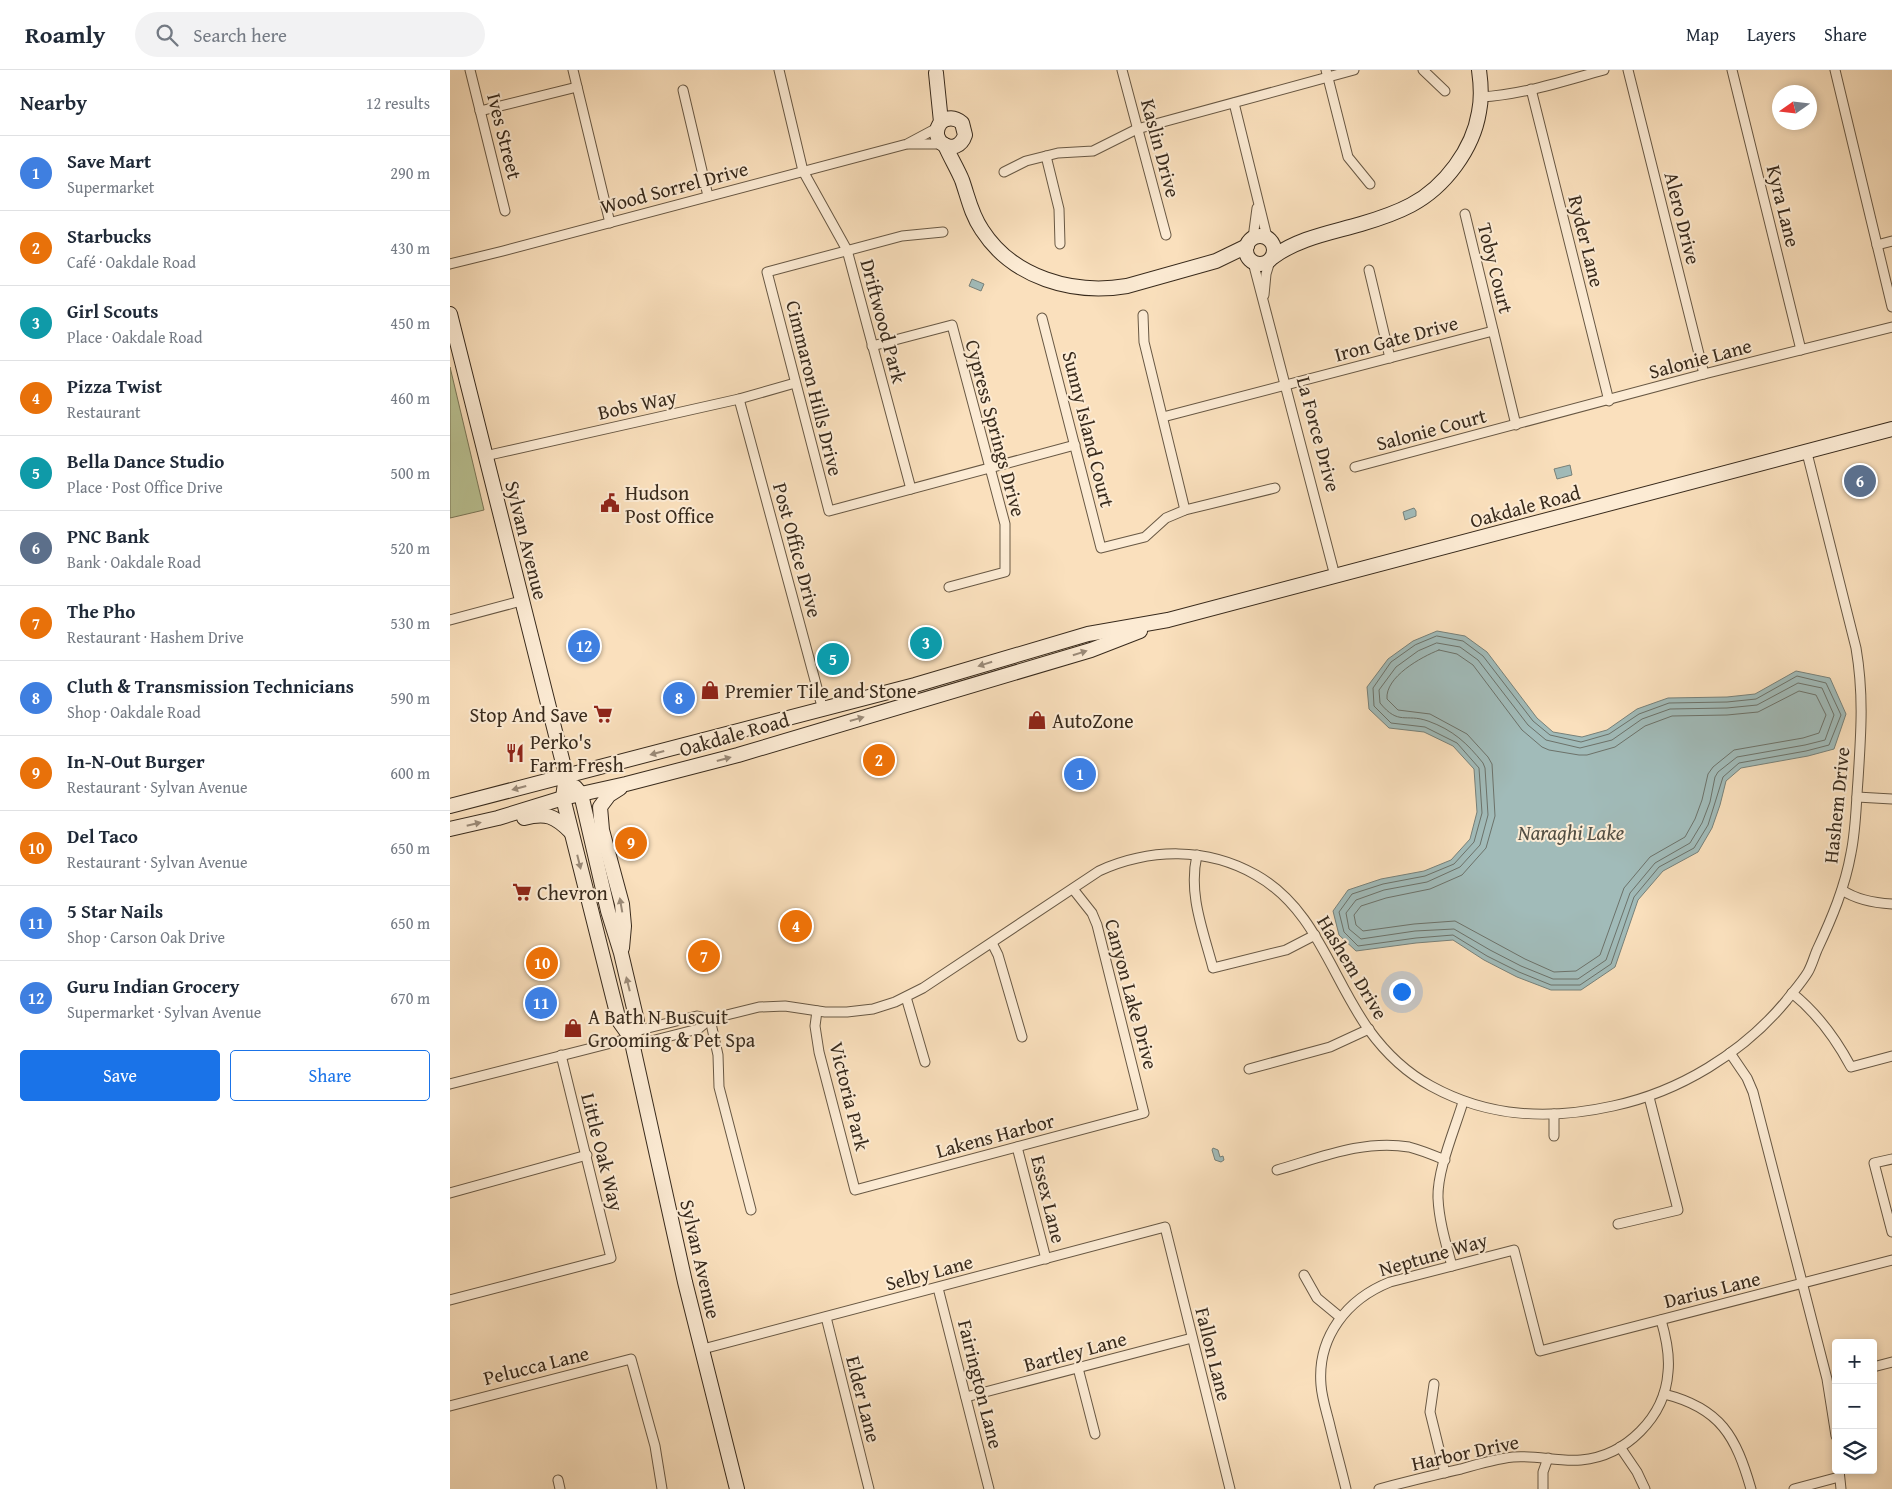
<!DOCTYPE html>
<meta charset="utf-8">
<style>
:root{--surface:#fff;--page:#f2f2f3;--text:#1f2937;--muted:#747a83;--line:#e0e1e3;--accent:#1a73e8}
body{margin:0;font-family:"Gentium Book Plus",serif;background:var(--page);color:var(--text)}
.controls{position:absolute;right:15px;bottom:15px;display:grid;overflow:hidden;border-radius:5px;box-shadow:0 2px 8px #0003}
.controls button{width:45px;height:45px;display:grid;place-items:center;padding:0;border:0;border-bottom:1px solid var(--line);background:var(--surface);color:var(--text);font:25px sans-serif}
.compass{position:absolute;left:1322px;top:15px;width:45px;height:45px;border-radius:50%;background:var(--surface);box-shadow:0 2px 8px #0003;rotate:256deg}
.you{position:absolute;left:951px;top:921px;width:18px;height:18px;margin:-12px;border:4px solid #fff;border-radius:50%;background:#1a73e8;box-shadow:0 0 0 8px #1a73e833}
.badge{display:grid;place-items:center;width:32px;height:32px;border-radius:50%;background:var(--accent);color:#fff;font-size:16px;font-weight:700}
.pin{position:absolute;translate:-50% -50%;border:2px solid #fff;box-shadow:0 1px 5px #0006}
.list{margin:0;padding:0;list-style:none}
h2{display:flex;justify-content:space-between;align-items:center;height:65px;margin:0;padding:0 20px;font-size:21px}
h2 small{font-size:16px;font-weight:400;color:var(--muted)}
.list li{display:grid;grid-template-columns:32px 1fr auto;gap:15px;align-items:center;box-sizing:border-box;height:75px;padding:0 20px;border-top:1px solid var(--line)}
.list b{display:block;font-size:19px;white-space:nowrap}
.list p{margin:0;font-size:16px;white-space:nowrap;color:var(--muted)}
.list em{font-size:16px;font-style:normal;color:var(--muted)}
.actions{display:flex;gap:10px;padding:15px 20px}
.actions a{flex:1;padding:11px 0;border:1px solid var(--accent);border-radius:5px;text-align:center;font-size:18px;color:var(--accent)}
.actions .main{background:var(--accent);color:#fff}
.icon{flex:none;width:28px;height:28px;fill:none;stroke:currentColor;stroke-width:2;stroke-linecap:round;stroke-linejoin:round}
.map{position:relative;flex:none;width:1442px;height:1419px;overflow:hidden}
header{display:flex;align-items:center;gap:30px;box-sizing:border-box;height:70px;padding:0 25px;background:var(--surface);border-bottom:1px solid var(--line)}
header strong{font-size:24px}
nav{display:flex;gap:28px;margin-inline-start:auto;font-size:18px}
.search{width:350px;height:45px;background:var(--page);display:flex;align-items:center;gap:12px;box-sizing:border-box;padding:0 18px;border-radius:28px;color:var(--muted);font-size:19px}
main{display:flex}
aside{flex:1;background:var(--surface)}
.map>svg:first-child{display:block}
</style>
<header>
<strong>Roamly</strong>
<div class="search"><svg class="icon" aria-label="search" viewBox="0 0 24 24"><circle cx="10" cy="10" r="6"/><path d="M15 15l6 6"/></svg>Search here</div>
<nav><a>Map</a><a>Layers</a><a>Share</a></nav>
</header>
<main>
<aside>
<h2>Nearby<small>12 results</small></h2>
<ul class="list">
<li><span class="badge" style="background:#3f7fe0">1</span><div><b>Save Mart</b><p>Supermarket</p></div><em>290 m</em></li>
<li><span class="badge" style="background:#e8710a">2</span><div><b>Starbucks</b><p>Café · Oakdale Road</p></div><em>430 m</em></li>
<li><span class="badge" style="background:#0f9aa8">3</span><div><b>Girl Scouts</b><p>Place · Oakdale Road</p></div><em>450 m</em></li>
<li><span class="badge" style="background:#e8710a">4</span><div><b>Pizza Twist</b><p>Restaurant</p></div><em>460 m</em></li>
<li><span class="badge" style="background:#0f9aa8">5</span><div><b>Bella Dance Studio</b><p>Place · Post Office Drive</p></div><em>500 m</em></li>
<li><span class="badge" style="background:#5c6f8a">6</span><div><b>PNC Bank</b><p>Bank · Oakdale Road</p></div><em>520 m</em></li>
<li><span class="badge" style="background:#e8710a">7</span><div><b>The Pho</b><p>Restaurant · Hashem Drive</p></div><em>530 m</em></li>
<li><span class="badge" style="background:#3f7fe0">8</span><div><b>Cluth &amp; Transmission Technicians</b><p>Shop · Oakdale Road</p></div><em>590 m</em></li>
<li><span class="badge" style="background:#e8710a">9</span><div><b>In-N-Out Burger</b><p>Restaurant · Sylvan Avenue</p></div><em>600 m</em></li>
<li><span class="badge" style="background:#e8710a">10</span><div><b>Del Taco</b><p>Restaurant · Sylvan Avenue</p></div><em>650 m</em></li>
<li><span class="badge" style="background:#3f7fe0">11</span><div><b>5 Star Nails</b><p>Shop · Carson Oak Drive</p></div><em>650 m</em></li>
<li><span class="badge" style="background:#3f7fe0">12</span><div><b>Guru Indian Grocery</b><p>Supermarket · Sylvan Avenue</p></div><em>670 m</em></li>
</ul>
<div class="actions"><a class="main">Save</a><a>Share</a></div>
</aside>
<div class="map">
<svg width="1442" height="1419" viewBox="0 0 1442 1419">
<rect width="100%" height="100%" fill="#fae0bd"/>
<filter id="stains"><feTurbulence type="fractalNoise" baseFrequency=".004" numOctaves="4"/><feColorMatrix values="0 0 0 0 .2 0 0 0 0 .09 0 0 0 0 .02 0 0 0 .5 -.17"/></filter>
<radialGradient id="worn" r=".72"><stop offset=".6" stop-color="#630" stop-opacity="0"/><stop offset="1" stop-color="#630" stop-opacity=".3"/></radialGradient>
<path fill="#bac394" stroke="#797658" d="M 0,297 L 34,440 L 0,448 Z"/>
<g fill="#a1bbb9" stroke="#77817a">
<path d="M 522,209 L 534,214 L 531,221 L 519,216 Z"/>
<path d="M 1120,395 L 1122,405 L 1107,409 L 1104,399 Z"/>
<path d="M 964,438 L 966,441 L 966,446 L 955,450 L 953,442 Z"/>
<path d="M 987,561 L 1015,566 L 1037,582 L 1087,648 L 1103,662 L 1132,667 L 1157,660 L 1187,639 L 1218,628 L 1277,627 L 1305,624 L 1346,601 L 1380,608 L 1396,644 L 1384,679 L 1358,686 L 1291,698 L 1276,711 L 1270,735 L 1262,758 L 1248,782 L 1213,801 L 1188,830 L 1165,897 L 1131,920 L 1101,920 L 1067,907 L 1034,890 L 1003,870 L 966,873 L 906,881 L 889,865 L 883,841 L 898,820 L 931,809 L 974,801 L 1001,790 L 1020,769 L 1027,742 L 1024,699 L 1003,676 L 974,662 L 939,658 L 919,639 L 917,617 L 938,589 L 963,571 Z"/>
<path d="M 763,1078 L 768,1080 L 770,1087 L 773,1086 L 774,1090 L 771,1092 L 765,1090 L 762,1080 Z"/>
</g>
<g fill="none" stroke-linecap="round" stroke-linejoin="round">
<g stroke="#6c726a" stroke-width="1">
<path d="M 987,566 L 1013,571 L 1033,586 L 1083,651 L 1100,665 L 1131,672 L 1159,664 L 1189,644 L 1219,633 L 1277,632 L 1306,629 L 1347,606 L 1376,613 L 1391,645 L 1379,675 L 1356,681 L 1289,693 L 1273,707 L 1258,755 L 1244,778 L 1209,797 L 1184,827 L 1161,894 L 1130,915 L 1101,915 L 1069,902 L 1037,886 L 1003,865 L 966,868 L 908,876 L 894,862 L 889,842 L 902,824 L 933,814 L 975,806 L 1004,794 L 1024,772 L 1032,743 L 1029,698 L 1007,673 L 975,657 L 941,653 L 924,636 L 923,618 L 941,592 L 965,575 Z"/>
<path d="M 987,573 L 1010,577 L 1028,590 L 1078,655 L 1096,670 L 1130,678 L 1162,670 L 1192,649 L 1220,639 L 1277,638 L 1307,635 L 1348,613 L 1372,618 L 1384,645 L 1375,670 L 1355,675 L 1287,687 L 1268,702 L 1265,707 L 1260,732 L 1252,753 L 1240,773 L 1205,793 L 1180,823 L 1156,890 L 1128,909 L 1103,909 L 1071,896 L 1040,880 L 1004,859 L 965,861 L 911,869 L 899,859 L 896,843 L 906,830 L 934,820 L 977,812 L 1010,797 L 1030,775 L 1038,745 L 1035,698 L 1033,693 C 1017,673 1003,660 978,651 C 955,643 949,656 930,633 L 929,620 L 946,597 L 968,581 Z"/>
<path d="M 989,580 L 1007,584 L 1023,595 L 1072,660 L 1092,677 L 1099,680 L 1129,685 L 1137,685 L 1165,677 L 1195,656 L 1222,646 L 1277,645 L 1308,642 L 1349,621 L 1366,625 L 1376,645 L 1369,663 L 1353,668 L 1284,680 L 1263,697 L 1258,704 L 1252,730 L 1245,749 L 1235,767 L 1200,787 L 1174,818 L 1150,885 L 1126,901 L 1104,902 L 1075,889 L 1005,851 L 964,854 L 913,861 L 906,855 L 904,845 L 911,836 L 936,828 L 980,819 L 1012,805 L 1036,778 L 1045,746 L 1042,694 L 1038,687 L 1017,664 L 980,644 L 948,640 L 937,629 C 935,607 971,587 989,580 Z"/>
</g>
<g stroke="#685844" stroke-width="11">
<g id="street">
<path d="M 20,0 L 55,141"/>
<path d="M 123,0 L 160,153"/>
<path d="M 329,0 L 353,101 L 397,180 L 461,419"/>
<path d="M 672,0 L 716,165"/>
<path d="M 876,0 L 898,87 L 920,114"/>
<path d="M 973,0 L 995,21"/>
<path d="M 1178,0 L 1254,304"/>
<path d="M 1282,0 L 1351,280"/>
<path d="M 1385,0 L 1442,237"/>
<path d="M 1081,19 L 1159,331"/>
<path d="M 233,20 L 258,126"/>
<path d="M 1031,27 C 1072,25 1113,11 1154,0"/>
<path d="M 784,33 L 817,167"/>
<path d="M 30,41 L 127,17"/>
<path d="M 459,74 L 492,74"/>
<path d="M 596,86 L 609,139 L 610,174"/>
<path d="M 554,102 L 576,91 L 608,83 L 643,81 L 687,59 L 904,0"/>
<path d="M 1015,144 L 1066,355"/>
<path d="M 493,162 L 452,166 L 317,202 L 379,441 L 625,375"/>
<path d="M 803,168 L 807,138"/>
<path d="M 1427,175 L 1442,171"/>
<path d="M 803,192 L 885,506"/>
<path d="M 0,194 L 53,181 L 457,74 L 487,58"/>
<path d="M 919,200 L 940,288"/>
<path d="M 814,225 L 816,204 L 820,191"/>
<path d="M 693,245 L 694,272 L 735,440"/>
<path d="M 592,248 L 651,478 L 695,467 L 716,448 L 735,440 L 825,418"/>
<path d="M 422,276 L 502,255 L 555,454 L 555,502 L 499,517"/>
<path d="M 289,329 L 373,640"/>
<path d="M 713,347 L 1043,261"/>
<path d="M 35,386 L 289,329 L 345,313"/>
<path d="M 905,397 L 1254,304 L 1442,257"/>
<path d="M 0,550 L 71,531"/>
<path d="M 1407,727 L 1442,729"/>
<path d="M 747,785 C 738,824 753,860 763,898 L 836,880 L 865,865"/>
<path d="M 1392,820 C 1407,830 1424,833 1442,834"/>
<path d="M 542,873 L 548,885 L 572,967"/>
<path d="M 1342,923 C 1367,943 1386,969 1401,997 L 1442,986"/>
<path d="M 456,927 L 475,992"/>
<path d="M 367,941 L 365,956 L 369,982 L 405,1120 L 694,1043 L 647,855 L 642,843 L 623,819"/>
<path d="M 260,949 L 268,985 L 269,1017 L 301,1140"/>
<path d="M 181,968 L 193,973 L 248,959 L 260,949"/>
<path d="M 1280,983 L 1297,1008 L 1303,1022 L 1377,1309 L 1386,1366"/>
<path d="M 799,999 L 880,977 L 919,959"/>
<path d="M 0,1014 L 181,968 L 190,960 L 247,946 L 260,949 L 309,937 L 335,936 L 375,942 L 397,942 L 423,939 L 445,932 L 473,918 L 649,801 C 700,778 757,777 806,805 C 866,839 881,907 919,960 C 935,982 957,1003 981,1016 C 1039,1048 1100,1050 1163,1036 C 1229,1022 1293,983 1336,931 C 1343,922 1352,912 1358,902 C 1362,895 1364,887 1367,880 C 1382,848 1395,817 1401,783 C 1406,759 1406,735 1408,710 C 1411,663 1414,625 1406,578 L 1357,383"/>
<path d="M 1104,1044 L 1104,1066"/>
<path d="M 567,1077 L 596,1189"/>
<path d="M 1442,1089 L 1424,1093 L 1442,1162"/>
<path d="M 827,1100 C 869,1088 914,1069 959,1077 C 971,1080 983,1085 995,1090"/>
<path d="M 0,1123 L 137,1085"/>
<path d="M 1168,1154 L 1228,1140 L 1199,1027"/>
<path d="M 1002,1196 C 996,1174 989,1151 988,1128 C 987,1100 1005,1059 1013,1032"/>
<path d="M 854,1205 L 867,1228 L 890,1247"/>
<path d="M 488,1218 L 539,1419"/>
<path d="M 0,1230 L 161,1188 L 111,985"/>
<path d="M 376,1247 L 419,1419"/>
<path d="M 253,1279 L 715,1157 L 780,1419"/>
<path d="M 1423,1297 L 1442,1292"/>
<path d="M 628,1298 L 645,1364"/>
<path d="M 984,1314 L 980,1342 L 995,1403"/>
<path d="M 1214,1324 C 1271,1338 1286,1367 1301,1419"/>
<path d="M 516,1327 L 742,1268"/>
<path d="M 0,1336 L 181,1289 L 205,1376 L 212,1419"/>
<path d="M 1170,1377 L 1187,1402 L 1195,1419"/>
<path d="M 1389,1400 L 1391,1419"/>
<path d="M 108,1410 L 110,1419"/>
<path d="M 896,1419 C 891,1398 885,1377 880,1356 C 877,1343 872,1329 871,1315 C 867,1267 897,1229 940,1212 L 1064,1180 L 1090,1281 L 1442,1190"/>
<path d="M 929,1419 C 956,1412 983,1405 1011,1399 C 1028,1394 1045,1389 1063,1387 C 1086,1385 1108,1392 1131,1390 C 1176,1386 1215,1347 1218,1302 C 1220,1284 1216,1267 1211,1250"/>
<path d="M 1093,1419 L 1093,1402 L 1098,1388"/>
<path d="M 1344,1419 L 1389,1407"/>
</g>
</g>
<g stroke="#382a1c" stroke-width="16">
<g id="secondary">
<path d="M 486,3 L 491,52 C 476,72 507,89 515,65 L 512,53 C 505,47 498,47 491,52"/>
<path d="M 495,75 C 500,87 507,98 512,110 C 518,127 521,144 532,160 C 563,208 623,225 677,216 L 766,191 L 797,176"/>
<circle cx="810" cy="180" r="14"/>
<path d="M 823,187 C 849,168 880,163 911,154 C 928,149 946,143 961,135 C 995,117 1023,79 1029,42 C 1032,28 1031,14 1029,0"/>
<path d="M 0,244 L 116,705 L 113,728 L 169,951 L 181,968 L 235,1212 L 287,1419"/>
<path d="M 125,717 L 131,724 L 158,841 L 171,883 L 187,951 L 181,968"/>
<path d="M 170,718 L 159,725 L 150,737 L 152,760 L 172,834 L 174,856 L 172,878"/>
<path d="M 0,736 L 465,615 L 638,564 L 718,550 L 1442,359"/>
<path d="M 74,748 C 96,742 105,746 121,762"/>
<path d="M 0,759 L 48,748 L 113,728 L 176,714 L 288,685 L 641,580 L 690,561"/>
</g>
</g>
<use href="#street" stroke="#fcebd4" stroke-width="9"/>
<use href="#secondary" stroke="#fcebd4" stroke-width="14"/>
</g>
<defs><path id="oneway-solid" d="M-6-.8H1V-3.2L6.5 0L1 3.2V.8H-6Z" transform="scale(1.25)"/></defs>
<g fill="#9a8a78">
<use href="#oneway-solid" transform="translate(630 583) rotate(-17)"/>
<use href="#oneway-solid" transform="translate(535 594) rotate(163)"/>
<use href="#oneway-solid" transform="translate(407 649) rotate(-16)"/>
<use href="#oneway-solid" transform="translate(207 683) rotate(165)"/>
<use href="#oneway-solid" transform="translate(274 689) rotate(-15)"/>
<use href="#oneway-solid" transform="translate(69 718) rotate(165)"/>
<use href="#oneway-solid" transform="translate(24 754) rotate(-13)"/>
<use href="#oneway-solid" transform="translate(129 792) rotate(76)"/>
<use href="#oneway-solid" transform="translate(171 835) rotate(-100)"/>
<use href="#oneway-solid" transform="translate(178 914) rotate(-104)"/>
</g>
<defs>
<g id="civic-bare" transform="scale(1.5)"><path d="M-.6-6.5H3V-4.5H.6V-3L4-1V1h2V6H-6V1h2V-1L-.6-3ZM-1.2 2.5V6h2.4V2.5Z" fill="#8f2418" stroke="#fcebd4" stroke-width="2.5" paint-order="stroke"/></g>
<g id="shop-bare" transform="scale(1.5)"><path d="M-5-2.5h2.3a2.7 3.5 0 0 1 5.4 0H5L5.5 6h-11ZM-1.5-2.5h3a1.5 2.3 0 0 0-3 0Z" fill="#8f2418" stroke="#fcebd4" stroke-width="2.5" paint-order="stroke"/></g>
<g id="supermarket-bare" transform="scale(1.5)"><path d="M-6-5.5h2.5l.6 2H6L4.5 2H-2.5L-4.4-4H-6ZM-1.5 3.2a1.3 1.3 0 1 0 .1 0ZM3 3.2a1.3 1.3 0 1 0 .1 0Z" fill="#8f2418" stroke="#fcebd4" stroke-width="2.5" paint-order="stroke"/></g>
<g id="restaurant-bare" transform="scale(1.5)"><path d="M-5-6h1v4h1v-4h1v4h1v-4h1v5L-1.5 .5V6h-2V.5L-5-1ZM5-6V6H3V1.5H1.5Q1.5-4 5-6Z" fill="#8f2418" stroke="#fcebd4" stroke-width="2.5" paint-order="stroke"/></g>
</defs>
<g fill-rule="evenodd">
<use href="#civic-bare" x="160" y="433"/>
<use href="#shop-bare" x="260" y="620"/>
<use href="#supermarket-bare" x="153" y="644"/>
<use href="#shop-bare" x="587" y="650"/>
<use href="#restaurant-bare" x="65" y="683"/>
<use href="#supermarket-bare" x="72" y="822"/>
<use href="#shop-bare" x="123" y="958"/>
</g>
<g text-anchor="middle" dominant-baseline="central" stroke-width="4" stroke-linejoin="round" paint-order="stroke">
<g font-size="20" fill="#382a1c" stroke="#fcebd4">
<text transform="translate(55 66) rotate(76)">Ives Street</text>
<text transform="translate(711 78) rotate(75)">Kaslin Drive</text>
<text transform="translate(224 117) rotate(-15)">Wood Sorrel Drive</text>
<text transform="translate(1334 136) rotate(76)">Kyra Lane</text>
<text transform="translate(1233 148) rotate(76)">Alero Drive</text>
<text transform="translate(1137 171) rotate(76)">Ryder Lane</text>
<text transform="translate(1046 198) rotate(76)">Toby Court</text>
<text transform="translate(434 251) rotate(75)">Driftwood Park</text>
<text transform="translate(946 268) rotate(-15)">Iron Gate Drive</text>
<text transform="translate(1250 288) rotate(-15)">Salonie Lane</text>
<text transform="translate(365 318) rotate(76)">Cimmaron Hills Drive</text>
<text transform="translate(187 334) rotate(-12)">Bobs Way</text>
<text transform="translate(546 358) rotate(75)">Cypress Springs Drive</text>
<text transform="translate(639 359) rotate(76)">Sunny Island Court</text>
<text transform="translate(981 359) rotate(-15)">Salonie Court</text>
<text transform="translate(869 364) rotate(75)">La Force Drive</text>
<text transform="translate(1075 436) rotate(-15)">Oakdale Road</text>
<text transform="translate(77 470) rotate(76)">Sylvan Avenue</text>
<text transform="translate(348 480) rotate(75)">Post Office Drive</text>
<text transform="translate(284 664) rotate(-16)">Oakdale Road</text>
<text transform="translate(1386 735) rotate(-84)">Hashem Drive</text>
<text transform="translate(903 897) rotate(59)">Hashem Drive</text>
<text transform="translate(682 924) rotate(75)">Canyon Lake Drive</text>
<text transform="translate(400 1026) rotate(76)">Victoria Park</text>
<text transform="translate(545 1065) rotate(-15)">Lakens Harbor</text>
<text transform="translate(153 1082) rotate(76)">Little Oak Way</text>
<text transform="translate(599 1129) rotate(76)">Essex Lane</text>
<text transform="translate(983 1184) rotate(-16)">Neptune Way</text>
<text transform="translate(251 1189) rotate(77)">Sylvan Avenue</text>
<text transform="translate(479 1202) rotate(-15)">Selby Lane</text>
<text transform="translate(1262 1219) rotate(-14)">Darius Lane</text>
<text transform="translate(625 1281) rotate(-15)">Bartley Lane</text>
<text transform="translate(764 1284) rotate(76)">Fallon Lane</text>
<text transform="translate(86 1295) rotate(-14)">Pelucca Lane</text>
<text transform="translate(531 1314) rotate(76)">Fairington Lane</text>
<text transform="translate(414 1329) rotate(76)">Elder Lane</text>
<text transform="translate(1015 1382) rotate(-12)">Harbor Drive</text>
</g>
<g font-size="20" fill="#382a1c" stroke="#fcebd4" text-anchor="start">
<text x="175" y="422">Hudson<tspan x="175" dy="23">Post Office</tspan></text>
<text x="275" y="620">Premier Tile and Stone</text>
<text x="138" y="644" text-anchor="end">Stop And Save</text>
<text x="602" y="650">AutoZone</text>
<text x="80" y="671">Perko's<tspan x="80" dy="23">Farm Fresh</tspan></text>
<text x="87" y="822">Chevron</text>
<text x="138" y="946">A Bath N Buscuit<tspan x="138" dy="23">Grooming &amp; Pet Spa</tspan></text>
</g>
<g font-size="21" font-style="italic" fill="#524e43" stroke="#fcebd4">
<text x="1121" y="762">Naraghi Lake</text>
</g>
</g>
<rect width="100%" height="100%" filter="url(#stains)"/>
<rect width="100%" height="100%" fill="url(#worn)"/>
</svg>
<div class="controls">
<button>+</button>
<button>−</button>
<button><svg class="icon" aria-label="layers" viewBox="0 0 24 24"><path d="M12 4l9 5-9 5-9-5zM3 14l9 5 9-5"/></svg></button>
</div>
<svg class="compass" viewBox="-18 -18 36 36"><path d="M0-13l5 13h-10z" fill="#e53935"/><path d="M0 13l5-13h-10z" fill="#747a83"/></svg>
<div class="you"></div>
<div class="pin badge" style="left:630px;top:704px;background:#3f7fe0">1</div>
<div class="pin badge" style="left:429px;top:690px;background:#e8710a">2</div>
<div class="pin badge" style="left:476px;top:573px;background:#0f9aa8">3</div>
<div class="pin badge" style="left:346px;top:856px;background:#e8710a">4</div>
<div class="pin badge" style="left:383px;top:589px;background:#0f9aa8">5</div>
<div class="pin badge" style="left:1410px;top:411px;background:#5c6f8a">6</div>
<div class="pin badge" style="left:254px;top:886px;background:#e8710a">7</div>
<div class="pin badge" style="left:229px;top:628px;background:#3f7fe0">8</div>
<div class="pin badge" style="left:181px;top:773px;background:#e8710a">9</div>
<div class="pin badge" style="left:92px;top:893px;background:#e8710a">10</div>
<div class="pin badge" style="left:91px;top:933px;background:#3f7fe0">11</div>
<div class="pin badge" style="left:134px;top:576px;background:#3f7fe0">12</div>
</div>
</main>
